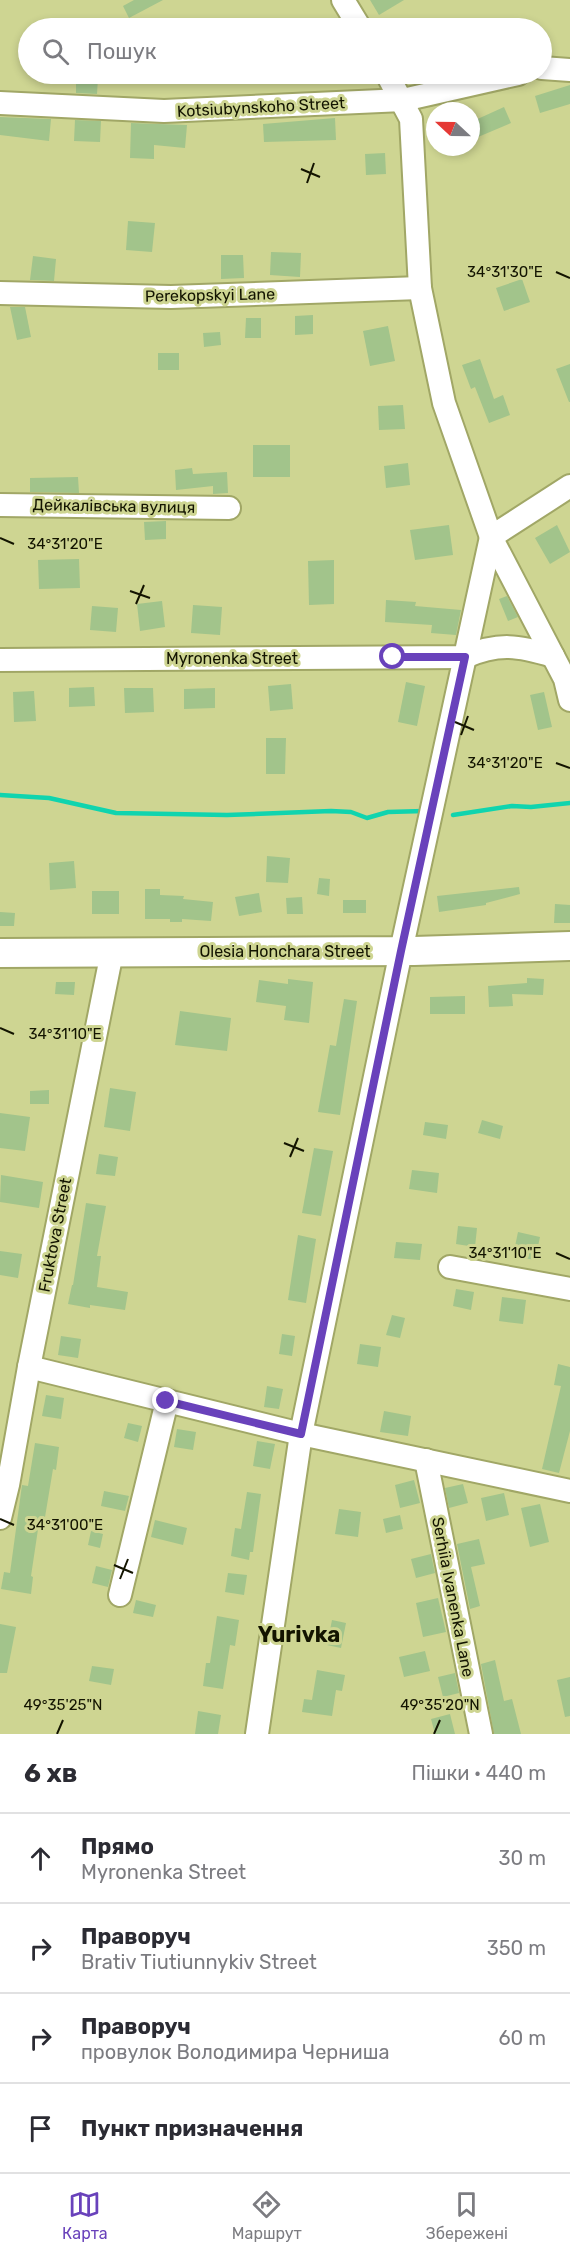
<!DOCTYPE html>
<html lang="uk">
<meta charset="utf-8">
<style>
:root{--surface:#fff;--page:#f7f7f7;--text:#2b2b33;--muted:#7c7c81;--line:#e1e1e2;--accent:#6942bb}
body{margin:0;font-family:Rubik,sans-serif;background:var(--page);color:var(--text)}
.compass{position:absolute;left:426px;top:102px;width:54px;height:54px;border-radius:50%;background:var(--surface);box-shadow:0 3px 9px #0003;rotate:292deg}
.stop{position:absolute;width:18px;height:18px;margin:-14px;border:4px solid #6942bb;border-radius:50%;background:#fff}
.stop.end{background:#6942bb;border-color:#fff;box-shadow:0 2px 6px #0008}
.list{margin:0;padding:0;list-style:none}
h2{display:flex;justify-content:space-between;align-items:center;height:78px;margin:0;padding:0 24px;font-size:26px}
h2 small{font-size:20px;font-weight:400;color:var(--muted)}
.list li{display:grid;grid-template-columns:39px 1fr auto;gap:18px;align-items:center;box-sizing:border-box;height:90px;padding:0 24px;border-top:2px solid var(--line)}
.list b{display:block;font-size:22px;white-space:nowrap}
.list p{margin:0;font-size:20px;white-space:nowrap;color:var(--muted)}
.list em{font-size:20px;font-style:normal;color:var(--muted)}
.icon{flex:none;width:33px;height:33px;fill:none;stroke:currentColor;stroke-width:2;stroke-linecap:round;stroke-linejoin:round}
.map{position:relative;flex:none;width:570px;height:1734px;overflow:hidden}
.search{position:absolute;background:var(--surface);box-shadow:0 3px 9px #0003;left:18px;right:18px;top:18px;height:66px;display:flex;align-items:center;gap:15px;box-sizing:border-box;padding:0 21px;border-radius:33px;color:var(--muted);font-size:22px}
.sheet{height:438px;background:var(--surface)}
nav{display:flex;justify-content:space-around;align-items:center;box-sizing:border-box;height:84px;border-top:2px solid var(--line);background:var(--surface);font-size:16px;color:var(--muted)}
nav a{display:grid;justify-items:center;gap:3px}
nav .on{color:var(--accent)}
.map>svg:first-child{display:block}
</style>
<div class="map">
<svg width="570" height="1734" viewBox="0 0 570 1734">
<rect width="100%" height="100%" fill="#ced592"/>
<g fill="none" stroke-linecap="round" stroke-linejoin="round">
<g stroke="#10d4ae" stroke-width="4.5">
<path d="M 0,795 L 49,798 L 116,813 L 227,815 L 331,811 L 351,812 L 367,818 L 388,812 L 424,811"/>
<path d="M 453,815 L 512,806 L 531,807 L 570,803"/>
</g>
</g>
<g fill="#a2c48b">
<path d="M 134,0 L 163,0 L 129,18 L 123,6 Z"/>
<path d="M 370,0 L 404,0 L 379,15 Z"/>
<path d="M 76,76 L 98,78 L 97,94 L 76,93 Z"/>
<path d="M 570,85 L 570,104 L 540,113 L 535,96 Z"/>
<path d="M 504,107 L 511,123 L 471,140 L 471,122 Z"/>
<path d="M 0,117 L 51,119 L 49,141 L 0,135 Z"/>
<path d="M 335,118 L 336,140 L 264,142 L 263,124 Z"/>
<path d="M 75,120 L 101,121 L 100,142 L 74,141 Z"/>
<path d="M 131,123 L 187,125 L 185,148 L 154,145 L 154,159 L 130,158 Z"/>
<path d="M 385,153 L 386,174 L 366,175 L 365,154 Z"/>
<path d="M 128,221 L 155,223 L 152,252 L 126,250 Z"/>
<path d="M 271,252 L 301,253 L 300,277 L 270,275 Z"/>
<path d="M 221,255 L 243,255 L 244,278 L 221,279 Z"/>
<path d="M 33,256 L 56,259 L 54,281 L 30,280 Z"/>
<path d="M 522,279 L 530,302 L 504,311 L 496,288 Z"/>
<path d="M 10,307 L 25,307 L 31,337 L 17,340 Z"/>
<path d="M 313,315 L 313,334 L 295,335 L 295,316 Z"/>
<path d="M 246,318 L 261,318 L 261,338 L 245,338 Z"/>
<path d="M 388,326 L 395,361 L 370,366 L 363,331 Z"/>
<path d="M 220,332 L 221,345 L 204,347 L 203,333 Z"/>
<rect x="158" y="353" width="21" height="17"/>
<path d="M 480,359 L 494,399 L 503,395 L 510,415 L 489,423 L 475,387 L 471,389 L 462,365 Z"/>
<path d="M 570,364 L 570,402 L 569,402 L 556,369 Z"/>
<path d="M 403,405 L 405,429 L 379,430 L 378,406 Z"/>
<rect x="253" y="445" width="37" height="32"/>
<path d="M 408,463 L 410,485 L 386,488 L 384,466 Z"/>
<path d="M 192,468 L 193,474 L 227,472 L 228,493 L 213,494 L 213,486 L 176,490 L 175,470 Z"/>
<path d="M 78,477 L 79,493 L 30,492 L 30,478 Z"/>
<path d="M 166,521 L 166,539 L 145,540 L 144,522 Z"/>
<path d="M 449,525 L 453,555 L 415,560 L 410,530 Z"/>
<path d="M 557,525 L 570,552 L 550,564 L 535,538 Z"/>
<path d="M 79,559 L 80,588 L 39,589 L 38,560 Z"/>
<path d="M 334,560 L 334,604 L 309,605 L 308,561 Z"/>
<path d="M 507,596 L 518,617 L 508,621 L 499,599 Z"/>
<path d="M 386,600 L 416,602 L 415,606 L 461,610 L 456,635 L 431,633 L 432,625 L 385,622 Z"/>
<path d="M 162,601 L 165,627 L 140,631 L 137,604 Z"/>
<path d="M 193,605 L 222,607 L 220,635 L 191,633 Z"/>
<path d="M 92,606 L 118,608 L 116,632 L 90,630 Z"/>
<path d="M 406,682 L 425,686 L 417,726 L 398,722 Z"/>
<path d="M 291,684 L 293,709 L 270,711 L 268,686 Z"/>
<path d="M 94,687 L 95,706 L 69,707 L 69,688 Z"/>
<path d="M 124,688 L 153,688 L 154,712 L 125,713 Z"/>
<path d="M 215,688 L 215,708 L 184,709 L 184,689 Z"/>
<path d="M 34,691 L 36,721 L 14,722 L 13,692 Z"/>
<path d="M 544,692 L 552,727 L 538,730 L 530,695 Z"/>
<path d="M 266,738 L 286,738 L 285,774 L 266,774 Z"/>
<path d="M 267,856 L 290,858 L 288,883 L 266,882 Z"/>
<path d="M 74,861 L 76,888 L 50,890 L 49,863 Z"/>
<path d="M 319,878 L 330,879 L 329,896 L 317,894 Z"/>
<path d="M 519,887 L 520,894 L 486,903 L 486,905 L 439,912 L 437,896 Z"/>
<path d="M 145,889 L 160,889 L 160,895 L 184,896 L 183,899 L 213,902 L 211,921 L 182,919 L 182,922 L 170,922 L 170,919 L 145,919 Z"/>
<rect x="92" y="891" width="27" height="23"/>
<path d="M 259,893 L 262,912 L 239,916 L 235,897 Z"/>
<path d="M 302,897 L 303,914 L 287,914 L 286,898 Z"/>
<rect x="343" y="900" width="23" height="13"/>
<path d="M 555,904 L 570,905 L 570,923 L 554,923 Z"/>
<path d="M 0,912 L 15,913 L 14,926 L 0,926 Z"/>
<path d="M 527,978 L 544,979 L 543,995 L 512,994 L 513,1006 L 489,1007 L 488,986 L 527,983 Z"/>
<path d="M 288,979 L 313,982 L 309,1023 L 284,1020 L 286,1006 L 256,1002 L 259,980 L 288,984 Z"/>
<path d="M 56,982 L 75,982 L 74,995 L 55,994 Z"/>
<path d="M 465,996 L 465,1014 L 430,1014 L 430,997 Z"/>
<path d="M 344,999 L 357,1001 L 340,1115 L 318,1112 L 330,1045 L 336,1046 Z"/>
<path d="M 180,1011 L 231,1018 L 227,1051 L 175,1045 Z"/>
<path d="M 110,1088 L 136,1092 L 130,1131 L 104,1127 Z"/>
<path d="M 49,1090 L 49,1104 L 30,1104 L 30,1091 Z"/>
<path d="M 0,1113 L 30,1117 L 25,1151 L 0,1148 Z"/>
<path d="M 482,1120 L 503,1126 L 500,1139 L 478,1133 Z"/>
<path d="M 425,1122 L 448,1125 L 446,1139 L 423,1135 Z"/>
<path d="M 314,1148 L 333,1151 L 321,1216 L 302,1213 Z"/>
<path d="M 99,1154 L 118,1157 L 115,1176 L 96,1174 Z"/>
<path d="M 412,1170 L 439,1173 L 437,1193 L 409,1189 Z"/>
<path d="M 1,1175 L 43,1182 L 39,1208 L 0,1202 Z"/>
<path d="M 86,1203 L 106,1206 L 97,1256 L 101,1256 L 97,1287 L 128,1292 L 125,1310 L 90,1305 L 90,1308 L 68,1304 L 72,1285 L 73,1285 Z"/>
<path d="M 458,1226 L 477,1228 L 475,1247 L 456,1244 Z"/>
<path d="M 518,1232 L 540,1237 L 535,1260 L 513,1256 Z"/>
<path d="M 298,1235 L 316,1239 L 306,1303 L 288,1300 Z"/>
<path d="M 396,1242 L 422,1244 L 420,1260 L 394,1258 Z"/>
<path d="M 0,1251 L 22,1254 L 18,1278 L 0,1275 Z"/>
<path d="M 456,1289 L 474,1292 L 471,1310 L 453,1306 Z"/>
<path d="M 502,1297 L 526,1300 L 523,1324 L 499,1321 Z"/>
<path d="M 392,1315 L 405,1318 L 400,1338 L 386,1335 Z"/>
<path d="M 282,1334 L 295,1336 L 292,1356 L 279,1354 Z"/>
<path d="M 61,1336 L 81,1339 L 78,1358 L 58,1355 Z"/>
<path d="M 360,1344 L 381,1347 L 378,1367 L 357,1364 Z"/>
<path d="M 558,1364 L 570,1367 L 570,1431 L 559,1473 L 542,1469 L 561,1386 L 554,1385 Z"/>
<path d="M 267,1386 L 283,1389 L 279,1409 L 264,1407 Z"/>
<path d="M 46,1395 L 64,1398 L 61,1419 L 42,1416 Z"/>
<path d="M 384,1411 L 411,1416 L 408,1436 L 380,1432 Z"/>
<path d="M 128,1423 L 142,1426 L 138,1442 L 124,1438 Z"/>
<path d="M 177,1429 L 196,1432 L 193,1450 L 174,1447 Z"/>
<path d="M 257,1441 L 275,1444 L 270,1469 L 253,1466 Z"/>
<path d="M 35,1443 L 59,1447 L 56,1470 L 53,1469 L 45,1517 L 40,1516 L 31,1576 L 33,1577 L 31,1594 L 1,1589 L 4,1572 L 10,1573 L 22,1485 L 28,1486 Z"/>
<path d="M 414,1480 L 420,1503 L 400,1508 L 395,1485 Z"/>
<path d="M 463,1484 L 468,1503 L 449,1508 L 445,1488 Z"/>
<path d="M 104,1491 L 129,1496 L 125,1511 L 101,1506 Z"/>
<path d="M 247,1492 L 261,1494 L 253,1552 L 250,1552 L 249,1560 L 231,1556 L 235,1528 L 241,1529 Z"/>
<path d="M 504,1493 L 509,1515 L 486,1521 L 481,1498 Z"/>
<path d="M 540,1504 L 549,1542 L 530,1547 L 521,1508 Z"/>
<path d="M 339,1509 L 361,1512 L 358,1537 L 335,1534 Z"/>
<path d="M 400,1515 L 403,1529 L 386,1533 L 383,1519 Z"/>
<path d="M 155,1520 L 187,1528 L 183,1545 L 151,1537 Z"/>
<path d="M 91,1531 L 103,1534 L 100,1548 L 88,1545 Z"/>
<path d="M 479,1539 L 485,1564 L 471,1567 L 480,1606 L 470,1609 L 457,1544 Z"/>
<path d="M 431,1554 L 435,1573 L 416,1578 L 411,1559 Z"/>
<path d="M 96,1566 L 112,1570 L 108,1587 L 92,1583 Z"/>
<path d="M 228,1573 L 247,1575 L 244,1595 L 225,1592 Z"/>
<path d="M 438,1598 L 446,1632 L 423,1637 L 416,1603 Z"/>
<path d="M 136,1600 L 156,1605 L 153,1617 L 133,1613 Z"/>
<path d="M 217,1616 L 239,1620 L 235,1646 L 230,1645 L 223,1689 L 203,1686 L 206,1663 L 210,1663 Z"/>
<path d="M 332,1620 L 346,1623 L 341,1648 L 327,1645 Z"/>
<path d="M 0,1624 L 16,1627 L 7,1673 L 0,1673 Z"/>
<path d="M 425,1651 L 430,1671 L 404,1677 L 399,1657 Z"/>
<path d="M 495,1660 L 504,1701 L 512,1699 L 521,1734 L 494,1734 L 481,1664 Z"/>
<path d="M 92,1666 L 114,1669 L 111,1685 L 89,1681 Z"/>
<path d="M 317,1670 L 345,1675 L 342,1691 L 336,1690 L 332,1716 L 302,1712 L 304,1699 L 312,1700 Z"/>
<path d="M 455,1673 L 459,1693 L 443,1697 L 438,1677 Z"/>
<path d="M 570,1677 L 570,1716 L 565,1717 L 557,1680 Z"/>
<path d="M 198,1711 L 221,1715 L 218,1734 L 195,1734 Z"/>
<path d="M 450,1714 L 455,1734 L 435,1734 L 431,1719 Z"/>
</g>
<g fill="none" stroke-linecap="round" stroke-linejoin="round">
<g stroke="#a1a766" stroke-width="26">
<g id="minor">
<path d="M 343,0 L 360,28"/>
<path d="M 542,68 L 570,70"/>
<path d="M 387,74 L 411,119 L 420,288 L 444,403 L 491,537 L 565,679 L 570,700"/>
<path d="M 0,103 L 164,111 L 403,100 L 518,74"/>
<path d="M 0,293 L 171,297 L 420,288"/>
<path d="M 0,505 L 229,508"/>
<path d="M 0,660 L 465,657 C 499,642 519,646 553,656"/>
<path d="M 450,1267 L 570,1289"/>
<path d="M 29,1367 L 301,1434 L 570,1491"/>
<path d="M 426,1460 L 481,1734"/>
<path d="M 0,1518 L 8,1485 L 29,1367 L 112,952"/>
<path d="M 120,1595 L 167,1401"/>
<path d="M 257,1734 L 301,1434 L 401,951 L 491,537 L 570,486"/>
</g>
</g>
<g stroke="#a1a766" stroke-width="32">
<path id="major" d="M 0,953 L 414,951 L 570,946"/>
</g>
<use href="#minor" stroke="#fff" stroke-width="22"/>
<use href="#major" stroke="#fff" stroke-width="28"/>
</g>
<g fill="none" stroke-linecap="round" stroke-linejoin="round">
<path stroke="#6942bb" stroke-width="8" d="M 166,1401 L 301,1434 L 401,951 L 465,657 L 393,657"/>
</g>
<path fill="none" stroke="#131400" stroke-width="2" d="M 301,169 L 320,177M 307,183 L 314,163M 556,272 L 570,278M 0,538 L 14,544M 130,591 L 150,598M 136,604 L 144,585M 455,722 L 474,730M 461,735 L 468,716M 556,763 L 570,768M 0,1028 L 14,1034M 284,1143 L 304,1151M 290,1157 L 298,1138M 556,1253 L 570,1259M 0,1519 L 14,1525M 114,1565 L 133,1573M 120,1579 L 128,1559M 57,1734 L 63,1720M 434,1734 L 440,1720"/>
<g text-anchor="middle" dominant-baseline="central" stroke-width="6" stroke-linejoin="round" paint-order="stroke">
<g font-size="16" fill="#131400" stroke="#ced592">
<text transform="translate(261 107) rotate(-3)">Kotsiubynskoho Street</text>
<text transform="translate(210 295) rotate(-1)">Perekopskyi Lane</text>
<text transform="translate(114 506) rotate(1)">Дейкалівська вулиця</text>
<text x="232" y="658">Myronenka Street</text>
<text x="285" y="951">Olesia Honchara Street</text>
<text transform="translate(55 1235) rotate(-79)">Fruktova Street</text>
<text transform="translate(453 1597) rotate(79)">Serhiia Ivanenka Lane</text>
</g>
<g font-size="22" font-weight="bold" fill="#131400" stroke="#ced592">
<text x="299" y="1634">Yurivka</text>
</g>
</g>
<g font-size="15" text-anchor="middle" fill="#131400" stroke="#ced592" stroke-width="6" stroke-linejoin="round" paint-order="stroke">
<text x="505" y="277">34°31'30"E</text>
<text x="65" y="549">34°31'20"E</text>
<text x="505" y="768">34°31'20"E</text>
<text x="65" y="1039">34°31'10"E</text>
<text x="505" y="1258">34°31'10"E</text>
<text x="65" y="1530">34°31'00"E</text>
<text x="63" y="1710">49°35'25"N</text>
<text x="440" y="1710">49°35'20"N</text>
</g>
</svg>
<svg class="compass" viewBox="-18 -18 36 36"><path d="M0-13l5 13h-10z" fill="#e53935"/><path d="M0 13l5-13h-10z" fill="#7c7c81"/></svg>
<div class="stop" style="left:393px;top:657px"></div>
<div class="stop end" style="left:166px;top:1401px"></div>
<div class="search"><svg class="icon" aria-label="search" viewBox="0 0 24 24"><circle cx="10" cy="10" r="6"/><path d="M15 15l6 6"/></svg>Пошук</div>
</div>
<section class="sheet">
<h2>6 хв<small>Пішки · 440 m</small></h2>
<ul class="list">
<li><svg class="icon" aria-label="ahead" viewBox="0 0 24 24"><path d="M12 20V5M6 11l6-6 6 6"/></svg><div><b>Прямо</b><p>Myronenka Street</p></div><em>30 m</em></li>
<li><svg class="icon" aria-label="right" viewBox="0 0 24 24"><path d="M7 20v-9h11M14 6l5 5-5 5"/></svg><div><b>Праворуч</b><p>Brativ Tiutiunnykiv Street</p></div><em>350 m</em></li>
<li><svg class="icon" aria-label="right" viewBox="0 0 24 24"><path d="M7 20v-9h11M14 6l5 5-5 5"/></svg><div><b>Праворуч</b><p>провулок Володимира Черниша</p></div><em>60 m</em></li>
<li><svg class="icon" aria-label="arrive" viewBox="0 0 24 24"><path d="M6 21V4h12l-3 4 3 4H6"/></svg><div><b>Пункт призначення</b></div></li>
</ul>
</section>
<nav>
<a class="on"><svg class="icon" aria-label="map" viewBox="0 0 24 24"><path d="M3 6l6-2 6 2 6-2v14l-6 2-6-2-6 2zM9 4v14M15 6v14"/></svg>Карта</a>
<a><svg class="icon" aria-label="directions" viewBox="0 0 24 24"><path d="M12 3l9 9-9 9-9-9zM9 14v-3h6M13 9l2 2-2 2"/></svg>Маршрут</a>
<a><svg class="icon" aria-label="saved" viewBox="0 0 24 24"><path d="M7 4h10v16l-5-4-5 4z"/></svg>Збережені</a>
</nav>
